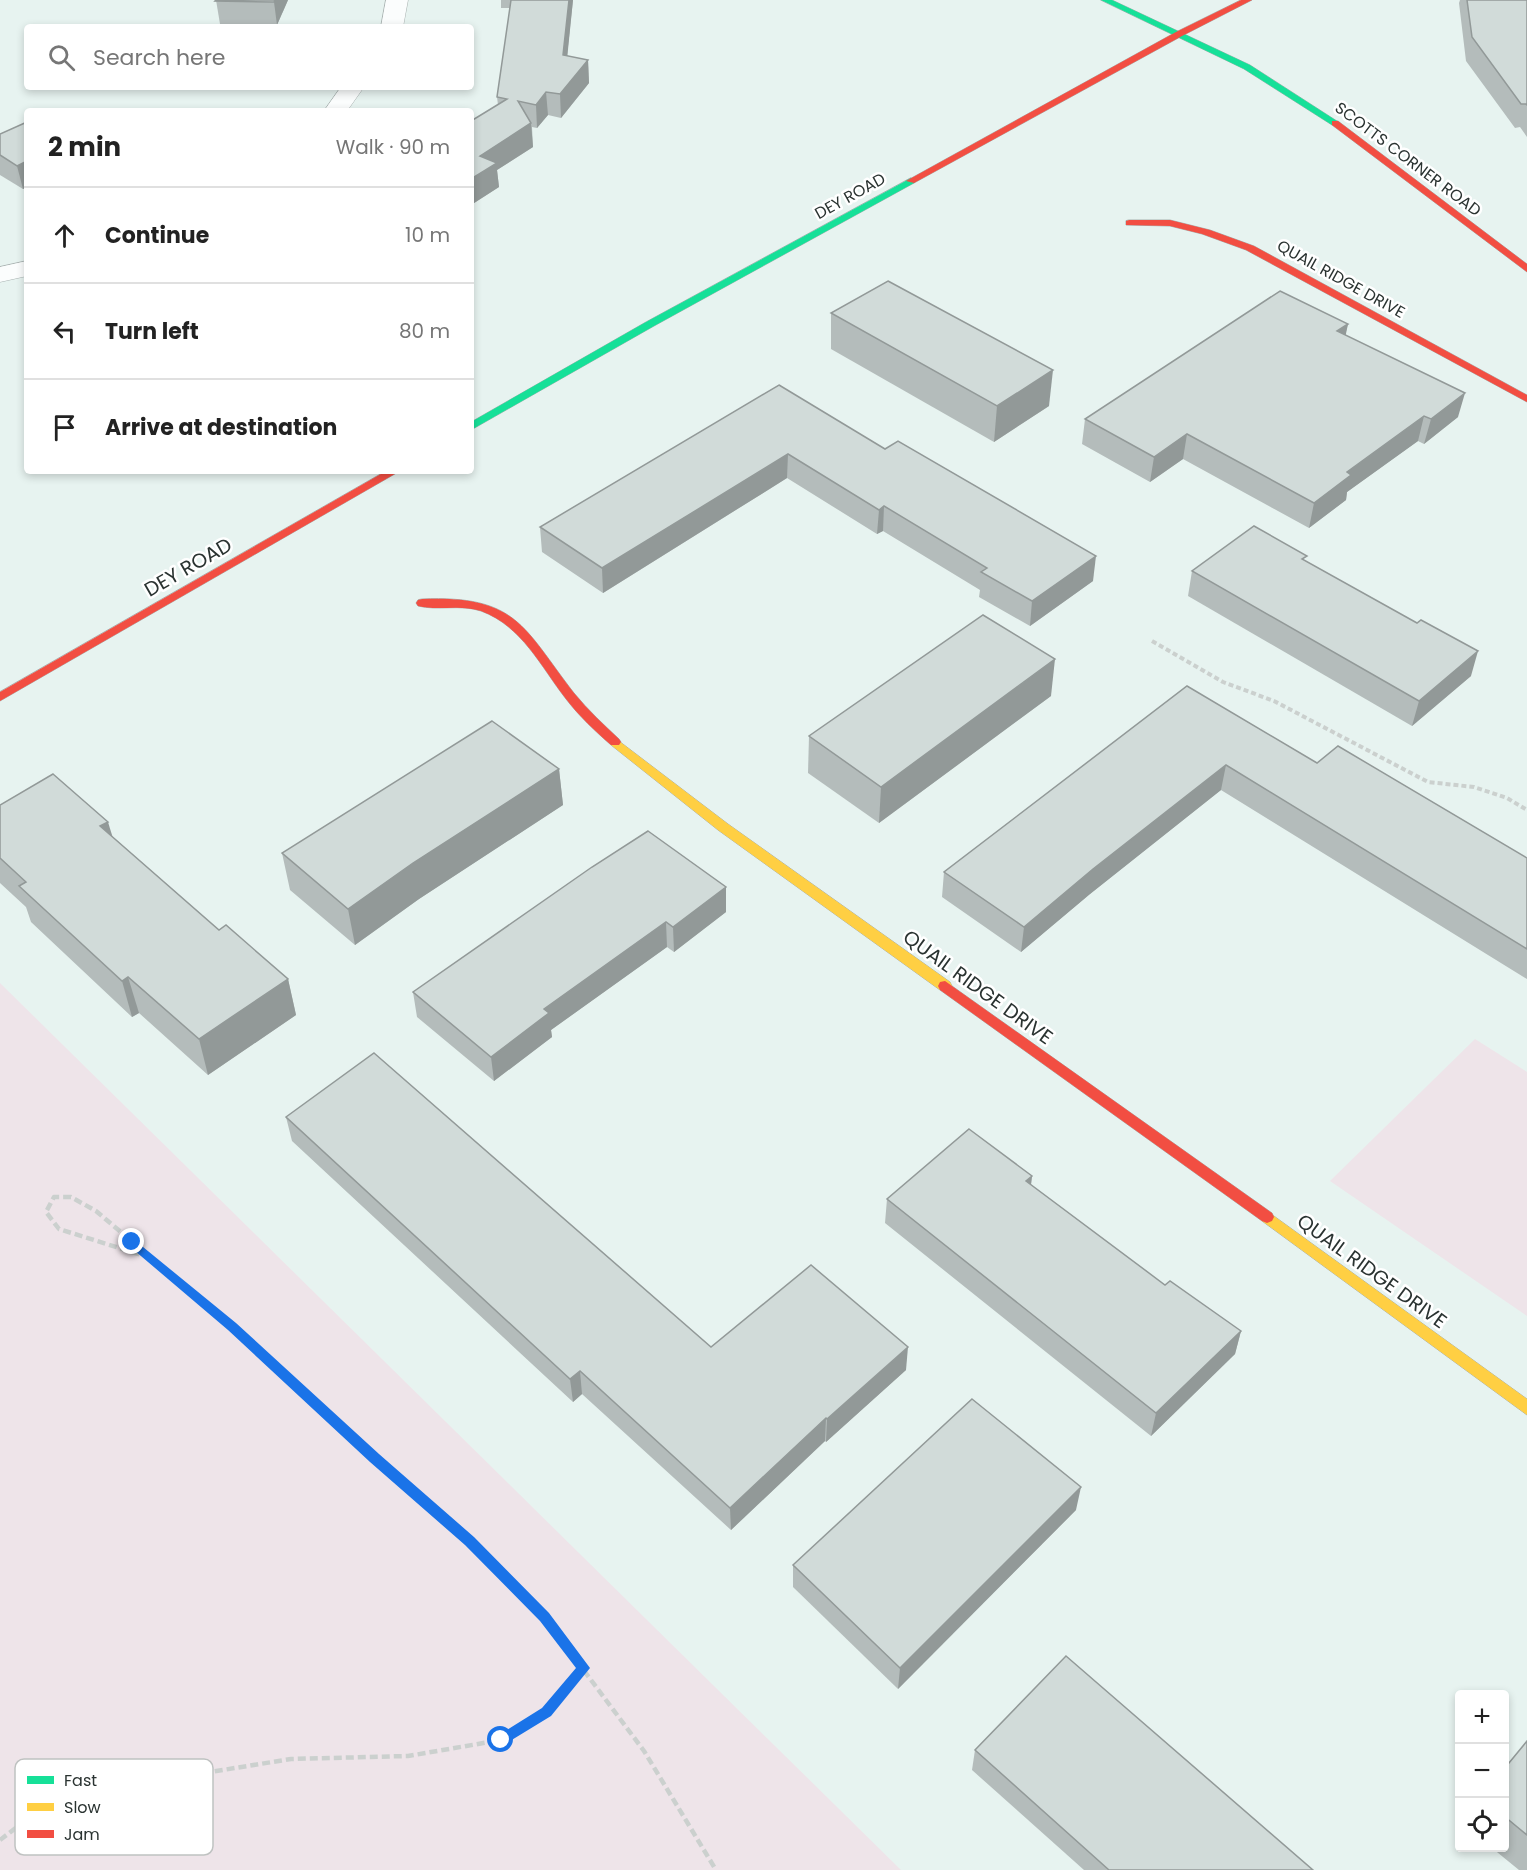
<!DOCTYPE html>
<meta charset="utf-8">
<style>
:root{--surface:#fff;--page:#f2f2f2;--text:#222;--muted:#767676;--line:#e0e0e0}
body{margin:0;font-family:Poppins,sans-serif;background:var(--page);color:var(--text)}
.controls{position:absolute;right:18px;bottom:18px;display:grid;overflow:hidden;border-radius:6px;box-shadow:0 3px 9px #0003}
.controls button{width:54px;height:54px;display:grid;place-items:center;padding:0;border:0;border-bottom:2px solid var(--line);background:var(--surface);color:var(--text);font:30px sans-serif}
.stop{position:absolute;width:18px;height:18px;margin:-14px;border:4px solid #1a73e8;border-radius:50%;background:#fff}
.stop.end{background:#1a73e8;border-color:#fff;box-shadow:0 2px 6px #0008}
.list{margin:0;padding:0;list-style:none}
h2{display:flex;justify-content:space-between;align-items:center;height:78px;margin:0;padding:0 24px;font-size:26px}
h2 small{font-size:20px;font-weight:400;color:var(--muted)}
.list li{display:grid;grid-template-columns:39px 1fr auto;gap:18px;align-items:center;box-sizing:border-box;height:96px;padding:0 24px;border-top:2px solid var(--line)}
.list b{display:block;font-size:22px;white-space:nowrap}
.list em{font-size:20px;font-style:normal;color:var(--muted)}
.icon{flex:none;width:33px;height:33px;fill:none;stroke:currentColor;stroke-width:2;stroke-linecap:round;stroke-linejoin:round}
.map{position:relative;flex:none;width:1527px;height:1870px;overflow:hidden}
.search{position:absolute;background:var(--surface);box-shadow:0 3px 9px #0003;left:24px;top:24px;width:450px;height:66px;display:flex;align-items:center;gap:15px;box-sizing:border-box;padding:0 21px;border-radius:6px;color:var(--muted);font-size:22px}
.panel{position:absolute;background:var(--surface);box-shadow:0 3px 9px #0003;left:24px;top:108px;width:450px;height:366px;border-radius:6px}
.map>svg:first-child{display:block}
</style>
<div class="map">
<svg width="1527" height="1870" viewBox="0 0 1527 1870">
<rect width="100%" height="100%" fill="#e7f3f0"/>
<g fill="#eee4e9">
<path d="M 0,983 L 901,1870 L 0,1870 Z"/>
<path d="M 1475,1039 L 1527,1072 L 1527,1316 L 1330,1181 Z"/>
</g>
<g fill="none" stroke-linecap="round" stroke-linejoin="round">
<g stroke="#a7b0af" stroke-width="1">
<g id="street">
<path d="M 386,0 L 408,0 L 403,27 L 381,27 Z"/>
<path d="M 341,87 L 364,87 L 347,111 L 324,111 Z"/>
<path d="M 27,261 L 27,276 L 0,282 L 0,267 Z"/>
</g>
</g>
<g stroke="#a7b0af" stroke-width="1">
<g id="fast">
<path d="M 1101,0 L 1112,0 L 1250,65 L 1340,123 L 1332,125 L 1244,69 Z"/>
<path d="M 911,178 L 916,181 L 914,183 L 654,326 L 471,430 L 471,422 L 646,322 Z"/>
</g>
</g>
<g stroke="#a7b0af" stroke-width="1">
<g id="slow">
<path d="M 615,738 L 728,824 L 950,982 L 952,986 L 950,990 L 940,990 L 718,830 L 611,745 L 609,742 Z"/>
<path d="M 1267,1211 L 1527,1399 L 1527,1415 L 1262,1221 L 1260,1217 L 1262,1213 Z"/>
</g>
</g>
<g stroke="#a7b0af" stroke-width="1">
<g id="jam">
<path d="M 1241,0 L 1252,0 L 1182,36 L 914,183 L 906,181 L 1176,32 Z"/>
<path d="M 1332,121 L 1338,121 L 1527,264 L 1527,272 L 1332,125 Z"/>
<path d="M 1129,220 L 1170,220 L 1210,230 L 1254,246 L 1527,395 L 1527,402 L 1246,250 L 1202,234 L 1170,226 L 1126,225 L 1126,221 Z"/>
<path d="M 386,471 L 400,471 L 0,701 L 0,692 Z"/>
<path d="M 422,599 C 517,595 523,627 574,693 C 588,710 604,725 619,739 L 621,742 L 619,745 L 611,745 C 595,731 579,716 566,699 C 541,667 522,626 481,611 C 460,604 438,611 418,606 L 416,603 L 418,600 Z"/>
<path d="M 945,981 L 1272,1213 L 1274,1217 L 1272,1221 L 1267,1223 L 1262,1221 L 940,990 L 938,986 L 940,982 Z"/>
</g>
</g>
<path stroke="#cbd0ce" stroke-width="4" stroke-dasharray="5 3" stroke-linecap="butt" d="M 1152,641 L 1223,682 L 1274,701 L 1428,782 L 1474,787 L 1507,798 L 1527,810"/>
<g stroke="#cbd0ce" stroke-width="4.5" stroke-dasharray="8 4" stroke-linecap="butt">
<path d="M 151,1258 L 59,1229 L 46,1212 L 54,1197 L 71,1197 L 96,1211 L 232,1326 L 469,1541 L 544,1617 L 644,1751 L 716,1870"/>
<path d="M 0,1840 L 17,1827 L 123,1786 L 291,1759 L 408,1756 L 501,1740 L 547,1712 L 583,1668"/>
</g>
<use href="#street" fill="#fbfdfd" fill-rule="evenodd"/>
<use href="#fast" fill="#16e098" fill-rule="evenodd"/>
<use href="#slow" fill="#ffcf43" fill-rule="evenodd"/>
<use href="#jam" fill="#f24e42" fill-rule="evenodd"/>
</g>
<g fill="#b4bcbb">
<path d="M 216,0 L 288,0 L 277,25 L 220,24 Z"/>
<path d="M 501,0 L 573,0 L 567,56 L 588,60 L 589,83 L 561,118 L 548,115 L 537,128 L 532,127 L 533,147 L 497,170 L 499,187 L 471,205 L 471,121 L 498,105 L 497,97 L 510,8 L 501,8 Z"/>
<path d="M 1460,0 L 1527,0 L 1527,137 L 1520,127 L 1515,128 L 1466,61 L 1459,3 Z"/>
<path d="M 27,122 L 23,189 L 0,175 L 0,134 Z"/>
<path d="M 831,313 L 1049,406 L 994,442 L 831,349 Z"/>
<path d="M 1348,324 L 1345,335 L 1458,417 L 1424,444 L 1418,441 L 1347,492 L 1346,500 L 1309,528 L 1183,459 L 1150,482 L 1082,444 L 1085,419 Z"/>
<path d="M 779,385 L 1093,581 L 1030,626 L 979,597 L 980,590 L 883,531 L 877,534 L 787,478 L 603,593 L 542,552 L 540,527 Z"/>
<path d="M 1306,561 L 1471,676 L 1412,726 L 1188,596 L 1192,571 Z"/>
<path d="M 1187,686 L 1317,763 L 1527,858 L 1527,979 L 1221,790 L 1090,894 L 1021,952 L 942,897 L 944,872 Z"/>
<path d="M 1051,696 L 879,823 L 808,773 L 809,736 Z"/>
<path d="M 559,769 L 563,805 L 419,899 L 355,945 L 290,890 L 282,853 Z"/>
<path d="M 0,805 L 113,837 L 219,930 L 288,979 L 296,1015 L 208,1075 L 139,1013 L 132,1017 L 31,922 L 26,907 L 0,883 Z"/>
<path d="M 726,887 L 726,912 L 674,952 L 667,947 L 551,1030 L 552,1037 L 494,1081 L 417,1017 L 413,992 Z"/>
<path d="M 286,1117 L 711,1347 L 906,1370 L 826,1442 L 825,1441 L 731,1530 L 582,1394 L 573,1402 L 292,1141 Z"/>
<path d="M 1032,1176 L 1031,1185 L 1165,1285 L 1241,1331 L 1235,1354 L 1151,1436 L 885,1223 L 887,1199 Z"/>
<path d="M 1076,1510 L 898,1689 L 793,1587 L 793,1565 Z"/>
<path d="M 1527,1741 L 1527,1870 L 1519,1870 L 1492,1848 L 1504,1848 L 1504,1769 Z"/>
<path d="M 975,1750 L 1313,1870 L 1084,1870 L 972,1770 Z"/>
</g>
<g fill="#929998">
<path d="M 275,0 L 288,0 L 277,25 L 274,2 Z"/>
<path d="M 569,0 L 573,0 L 565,79 L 563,55 Z"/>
<path d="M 588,60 L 589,83 L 561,118 L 560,94 Z"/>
<path d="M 546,92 L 548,115 L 537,128 L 536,105 Z"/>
<path d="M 531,123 L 533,147 L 497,170 L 499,187 L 471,205 L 471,179 L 480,156 Z"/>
<path d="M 27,161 L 27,188 L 23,189 L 17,166 Z"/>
<path d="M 1348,324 L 1343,348 L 1337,331 Z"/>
<path d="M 1053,370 L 1049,406 L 994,442 L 997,406 Z"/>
<path d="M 1465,393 L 1458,417 L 1424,444 L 1431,419 Z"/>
<path d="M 1424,416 L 1418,441 L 1347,492 L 1346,500 L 1309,528 L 1314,503 L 1347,472 Z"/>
<path d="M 1187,434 L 1183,459 L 1150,482 L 1154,457 Z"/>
<path d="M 788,454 L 787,478 L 603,593 L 602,568 Z"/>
<path d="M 884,506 L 883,531 L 877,534 L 879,510 Z"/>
<path d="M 1096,556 L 1093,581 L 1030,626 L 1032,601 Z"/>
<path d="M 1478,651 L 1471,676 L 1412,726 L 1419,701 Z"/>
<path d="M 1055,659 L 1051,696 L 879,823 L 881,787 Z"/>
<path d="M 1226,765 L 1221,790 L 1090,894 L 1021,952 L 1024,927 L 1093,869 Z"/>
<path d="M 559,769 L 563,805 L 419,899 L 355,945 L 348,909 L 413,863 Z"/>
<path d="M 108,822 L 119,858 L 100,826 Z"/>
<path d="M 726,887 L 726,912 L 674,952 L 673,927 Z"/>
<path d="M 666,922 L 667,947 L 551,1030 L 552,1037 L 494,1081 L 491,1057 L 544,1009 Z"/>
<path d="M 128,977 L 139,1013 L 132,1017 L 122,981 Z"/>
<path d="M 288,979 L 296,1015 L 208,1075 L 199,1039 Z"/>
<path d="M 1032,1176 L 1029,1200 L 1026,1181 Z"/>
<path d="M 1241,1331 L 1235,1354 L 1151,1436 L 1156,1413 Z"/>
<path d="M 908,1347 L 906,1370 L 826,1442 L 827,1419 Z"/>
<path d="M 580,1371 L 582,1394 L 573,1402 L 570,1379 Z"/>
<path d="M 826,1418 L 825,1441 L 731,1530 L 730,1508 Z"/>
<path d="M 1081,1487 L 1076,1510 L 898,1689 L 900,1668 Z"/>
</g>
<g fill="#d1dbd9" stroke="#929998" stroke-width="1.5">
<path d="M 216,0 L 275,0 L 274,2 L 215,1 Z"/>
<path d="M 511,0 L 569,0 L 563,55 L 588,60 L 560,94 L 546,92 L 536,105 L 518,101 L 531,123 L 480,156 L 497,163 L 471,179 L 471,121 L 507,99 L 497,97 Z"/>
<path d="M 1467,0 L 1527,0 L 1527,105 L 1526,104 L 1521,104 L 1472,37 Z"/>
<path d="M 27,122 L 27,161 L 17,166 L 0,155 L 0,134 Z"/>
<path d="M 888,281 L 1053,370 L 997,406 L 831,313 Z"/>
<path d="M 1280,291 L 1348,324 L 1337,331 L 1465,393 L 1431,419 L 1424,416 L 1347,472 L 1351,475 L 1314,503 L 1187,434 L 1154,457 L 1085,419 Z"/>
<path d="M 779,385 L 885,449 L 898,441 L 1096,556 L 1032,601 L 981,572 L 987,568 L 884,506 L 879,510 L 788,454 L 602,568 L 540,527 Z"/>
<path d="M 1254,526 L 1307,556 L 1302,559 L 1417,623 L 1421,620 L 1478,651 L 1419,701 L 1192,571 Z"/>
<path d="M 983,615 L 1055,659 L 881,787 L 809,736 Z"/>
<path d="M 1187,686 L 1317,763 L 1338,746 L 1527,858 L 1527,949 L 1226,765 L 1093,869 L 1024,927 L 944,872 Z"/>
<path d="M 492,721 L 559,769 L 413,863 L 348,909 L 282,853 Z"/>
<path d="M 53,774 L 108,822 L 100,826 L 219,930 L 226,925 L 288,979 L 199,1039 L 128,977 L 122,981 L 19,886 L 26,882 L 0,858 L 0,805 Z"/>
<path d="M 648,831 L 726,887 L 673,927 L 666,922 L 544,1009 L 549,1013 L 491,1057 L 413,992 L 592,867 Z"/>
<path d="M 374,1053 L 711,1347 L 811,1265 L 908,1347 L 827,1419 L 826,1418 L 730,1508 L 580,1371 L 570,1379 L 286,1117 Z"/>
<path d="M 969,1129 L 1032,1176 L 1026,1181 L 1165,1285 L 1170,1281 L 1241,1331 L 1156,1413 L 887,1199 Z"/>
<path d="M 972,1399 L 1081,1487 L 900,1668 L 793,1565 Z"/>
<path d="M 1066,1656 L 1313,1870 L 1109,1870 L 975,1750 Z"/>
<path d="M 1527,1741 L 1527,1835 L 1504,1816 L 1504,1769 Z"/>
</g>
<path fill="#1a73e8" d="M 132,1238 L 236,1323 L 379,1454 L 474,1537 L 549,1613 L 590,1668 L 551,1716 L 505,1744 L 497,1744 L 495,1740 L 497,1736 L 542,1708 L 576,1668 L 540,1621 L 465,1545 L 370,1462 L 228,1330 L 128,1245 L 127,1242 Z"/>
<g text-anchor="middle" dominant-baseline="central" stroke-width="5" stroke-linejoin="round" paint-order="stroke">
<g font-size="16" fill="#2a3331" stroke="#fff">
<text transform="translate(1408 159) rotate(37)">SCOTTS CORNER ROAD</text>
<text transform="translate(850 196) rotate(-29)">DEY ROAD</text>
<text transform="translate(1341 279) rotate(29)">QUAIL RIDGE DRIVE</text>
</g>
<g font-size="20" fill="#2a3331" stroke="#fff">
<text transform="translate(188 567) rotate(-30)">DEY ROAD</text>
<text transform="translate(978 987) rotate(36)">QUAIL RIDGE DRIVE</text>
<text transform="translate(1372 1271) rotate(36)">QUAIL RIDGE DRIVE</text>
</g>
</g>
<rect x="15" y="1759" width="198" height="96" rx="9" fill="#fff" stroke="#bfc2c1" stroke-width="1.5"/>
<rect x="27" y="1776" width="27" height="8" fill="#16e098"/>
<rect x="27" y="1803" width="27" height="8" fill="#ffcf43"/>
<rect x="27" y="1830" width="27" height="8" fill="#f24e42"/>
<g font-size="16" fill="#2a3331">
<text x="64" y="1786">Fast</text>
<text x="64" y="1813">Slow</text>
<text x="64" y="1840">Jam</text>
</g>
</svg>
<div class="controls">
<button>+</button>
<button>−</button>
<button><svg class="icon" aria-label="locate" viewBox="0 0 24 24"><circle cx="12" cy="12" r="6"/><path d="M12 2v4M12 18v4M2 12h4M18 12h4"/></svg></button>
</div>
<div class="stop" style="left:501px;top:1740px"></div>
<div class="stop end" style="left:132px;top:1242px"></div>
<div class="search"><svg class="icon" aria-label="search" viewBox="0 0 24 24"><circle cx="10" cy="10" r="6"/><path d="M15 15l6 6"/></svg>Search here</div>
<section class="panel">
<h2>2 min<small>Walk · 90 m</small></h2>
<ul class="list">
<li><svg class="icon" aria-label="ahead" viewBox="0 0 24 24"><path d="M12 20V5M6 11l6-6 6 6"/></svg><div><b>Continue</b></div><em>10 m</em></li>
<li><svg class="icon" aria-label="left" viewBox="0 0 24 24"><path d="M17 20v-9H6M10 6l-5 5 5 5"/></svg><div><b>Turn left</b></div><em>80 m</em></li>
<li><svg class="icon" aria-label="arrive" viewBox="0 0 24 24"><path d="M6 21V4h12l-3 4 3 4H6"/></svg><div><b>Arrive at destination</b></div></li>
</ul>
</section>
</div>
